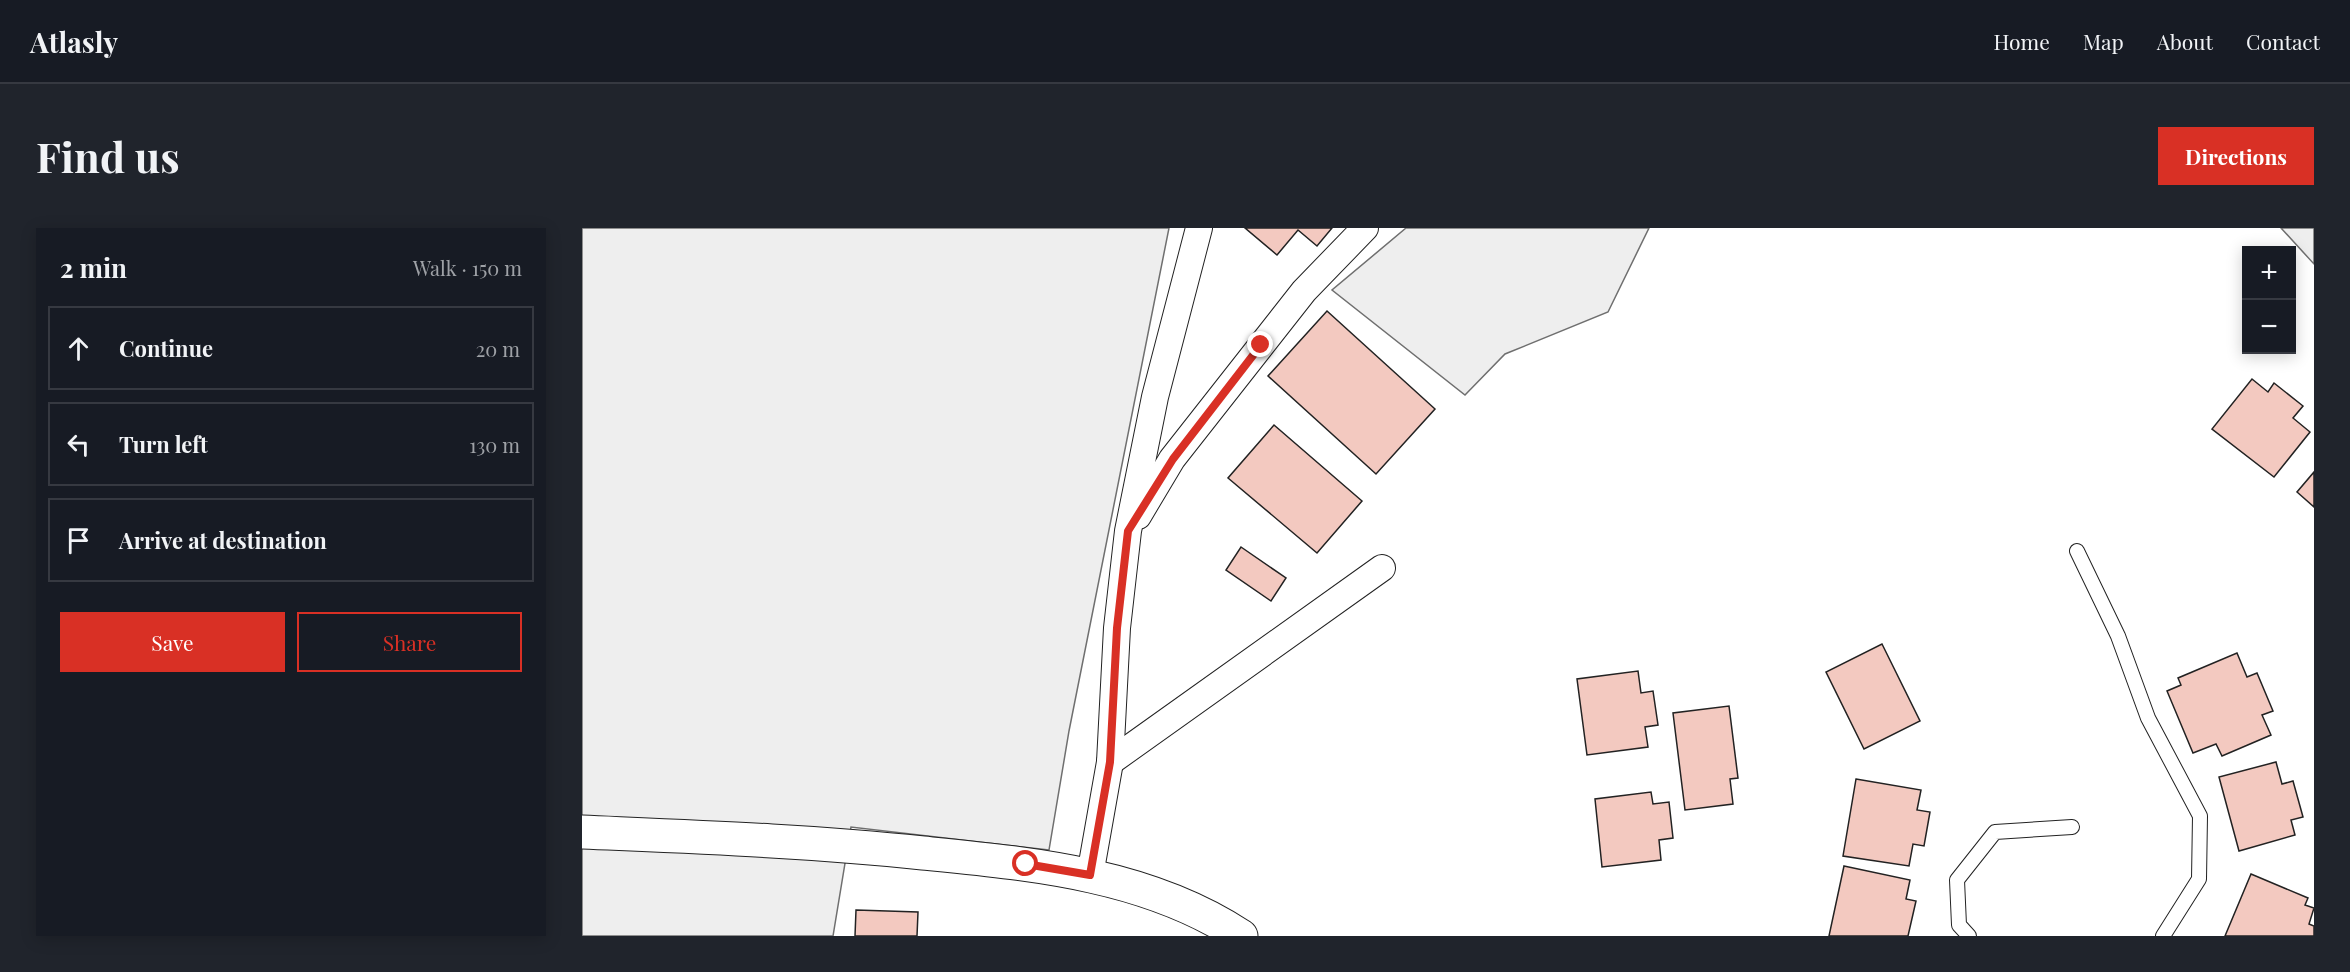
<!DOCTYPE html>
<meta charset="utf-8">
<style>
:root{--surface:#171b24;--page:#20242c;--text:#f1f3f6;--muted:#9ea1a6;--line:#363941;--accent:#d93025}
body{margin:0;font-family:"Playfair Display",serif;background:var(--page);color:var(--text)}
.controls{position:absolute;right:18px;top:18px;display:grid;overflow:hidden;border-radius:0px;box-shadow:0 3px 15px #0003}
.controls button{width:54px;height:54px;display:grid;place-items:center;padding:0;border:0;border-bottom:2px solid var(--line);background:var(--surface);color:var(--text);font:30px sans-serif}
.stop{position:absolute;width:18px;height:18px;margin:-14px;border:4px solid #d93025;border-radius:50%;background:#fff}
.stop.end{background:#d93025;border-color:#fff;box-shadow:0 2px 6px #0008}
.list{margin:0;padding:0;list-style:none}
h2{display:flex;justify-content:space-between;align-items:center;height:78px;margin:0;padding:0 24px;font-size:26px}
h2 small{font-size:20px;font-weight:400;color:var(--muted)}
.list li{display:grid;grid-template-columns:39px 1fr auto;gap:18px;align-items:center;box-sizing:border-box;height:84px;margin:0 12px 12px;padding:0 12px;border:2px solid var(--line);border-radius:0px}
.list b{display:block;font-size:22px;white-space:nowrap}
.list em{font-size:20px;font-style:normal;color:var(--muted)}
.actions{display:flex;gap:12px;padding:18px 24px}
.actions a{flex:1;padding:14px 0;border:2px solid var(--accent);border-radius:0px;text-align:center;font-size:21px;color:var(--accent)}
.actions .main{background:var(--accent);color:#fff}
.icon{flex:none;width:33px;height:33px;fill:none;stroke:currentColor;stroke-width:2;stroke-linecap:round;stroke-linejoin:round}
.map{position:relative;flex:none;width:1732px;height:708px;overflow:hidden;border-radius:0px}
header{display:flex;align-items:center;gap:36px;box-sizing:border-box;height:84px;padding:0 30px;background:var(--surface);border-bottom:2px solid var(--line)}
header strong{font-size:28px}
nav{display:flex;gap:33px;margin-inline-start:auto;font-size:21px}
.intro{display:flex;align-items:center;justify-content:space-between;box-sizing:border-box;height:144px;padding:0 36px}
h1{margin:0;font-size:42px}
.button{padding:15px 27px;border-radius:0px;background:var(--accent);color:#fff;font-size:21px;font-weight:700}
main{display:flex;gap:36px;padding:0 36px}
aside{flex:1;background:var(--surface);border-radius:0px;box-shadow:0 3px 15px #0003}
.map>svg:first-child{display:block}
</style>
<header>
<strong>Atlasly</strong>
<nav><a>Home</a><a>Map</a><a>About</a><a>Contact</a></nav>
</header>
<div class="intro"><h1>Find us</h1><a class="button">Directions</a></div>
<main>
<aside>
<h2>2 min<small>Walk · 150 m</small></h2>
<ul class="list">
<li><svg class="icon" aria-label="ahead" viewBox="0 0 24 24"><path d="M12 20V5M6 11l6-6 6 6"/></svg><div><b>Continue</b></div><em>20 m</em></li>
<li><svg class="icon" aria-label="left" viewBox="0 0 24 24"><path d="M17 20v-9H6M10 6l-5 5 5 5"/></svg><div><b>Turn left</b></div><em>130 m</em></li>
<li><svg class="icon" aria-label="arrive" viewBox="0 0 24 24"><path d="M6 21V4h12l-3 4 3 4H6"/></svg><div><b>Arrive at destination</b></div></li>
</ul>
<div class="actions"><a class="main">Save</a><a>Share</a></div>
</aside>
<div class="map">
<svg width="1732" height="708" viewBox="0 0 1732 708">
<rect width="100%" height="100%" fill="#fff"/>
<g fill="#eee" stroke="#6f6f6f" stroke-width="1.5">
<path d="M 0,0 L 587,0 L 487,503 L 467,622 L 269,599 L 251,708 L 0,708 Z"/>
<path d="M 824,0 L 1067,0 L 1026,84 L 923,126 L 883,167 L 750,62 Z"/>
<path d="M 1699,0 L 1732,0 L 1732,36 Z"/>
</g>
<g fill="#f3c9c0" stroke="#222" stroke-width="1.5">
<path d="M 663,0 L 750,0 L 735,18 L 716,2 L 695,27 Z"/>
<path d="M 745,83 L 853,181 L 794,246 L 686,148 Z"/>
<path d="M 1670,151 L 1686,164 L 1692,155 L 1721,178 L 1711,190 L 1728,204 L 1692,249 L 1630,201 Z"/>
<path d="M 692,197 L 780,273 L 735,325 L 646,250 Z"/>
<path d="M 1732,244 L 1732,279 L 1715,264 Z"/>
<path d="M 659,319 L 704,350 L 689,373 L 644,342 Z"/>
<path d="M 1300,416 L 1338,493 L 1282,521 L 1244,444 Z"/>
<path d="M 1655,425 L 1665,449 L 1675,445 L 1691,483 L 1680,487 L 1689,507 L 1640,528 L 1634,516 L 1611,525 L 1585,463 L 1599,457 L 1596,450 Z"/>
<path d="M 1056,443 L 1059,465 L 1071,463 L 1076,497 L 1063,499 L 1066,519 L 1005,527 L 995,451 Z"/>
<path d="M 1147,478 L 1156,550 L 1148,551 L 1151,576 L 1103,582 L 1091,485 Z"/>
<path d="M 1694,534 L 1700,556 L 1711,553 L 1721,589 L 1709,592 L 1713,607 L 1657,623 L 1637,549 Z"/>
<path d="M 1274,551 L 1339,562 L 1335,582 L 1348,584 L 1342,618 L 1331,616 L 1327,638 L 1261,628 Z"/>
<path d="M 1069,564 L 1071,576 L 1087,574 L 1091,610 L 1077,612 L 1079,632 L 1020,639 L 1013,571 Z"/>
<path d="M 1262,638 L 1328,652 L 1324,671 L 1334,673 L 1326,708 L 1247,708 Z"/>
<path d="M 1669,646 L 1726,670 L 1723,677 L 1732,680 L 1727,696 L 1732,698 L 1732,708 L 1643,708 Z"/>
<path d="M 274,682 L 336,684 L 335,708 L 273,708 Z"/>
</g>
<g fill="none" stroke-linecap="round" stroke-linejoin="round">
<g stroke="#222" stroke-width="16">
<g id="lane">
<path d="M 1495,323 L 1536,408 L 1566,490 L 1618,588 L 1617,651 L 1581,708"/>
<path d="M 1387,708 L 1377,697 L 1375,652 L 1413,604 L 1490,599"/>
</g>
</g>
<g stroke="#222" stroke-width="28">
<g id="street">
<path d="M 556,288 L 590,231 L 722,63 L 783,0"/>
<path d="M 528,534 L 800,340"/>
<path d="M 508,647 L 528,534 L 535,400 L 546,303 L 573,169 L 617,0"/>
</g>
</g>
<g stroke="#222" stroke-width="35">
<path id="secondary" d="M 0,604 C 114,609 228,613 341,625 C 451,636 565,646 659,708"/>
</g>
<use href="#lane" stroke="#fff" stroke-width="14"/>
<use href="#street" stroke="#fff" stroke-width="26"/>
<use href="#secondary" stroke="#fff" stroke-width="33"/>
</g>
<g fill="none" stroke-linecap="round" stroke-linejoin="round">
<path stroke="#d93025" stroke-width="8" d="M 444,636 L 508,647 L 528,534 L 535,400 L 546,303 L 591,231 L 679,117"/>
</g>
</svg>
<div class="controls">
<button>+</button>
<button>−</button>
</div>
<div class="stop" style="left:444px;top:636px"></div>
<div class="stop end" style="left:679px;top:117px"></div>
</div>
</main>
